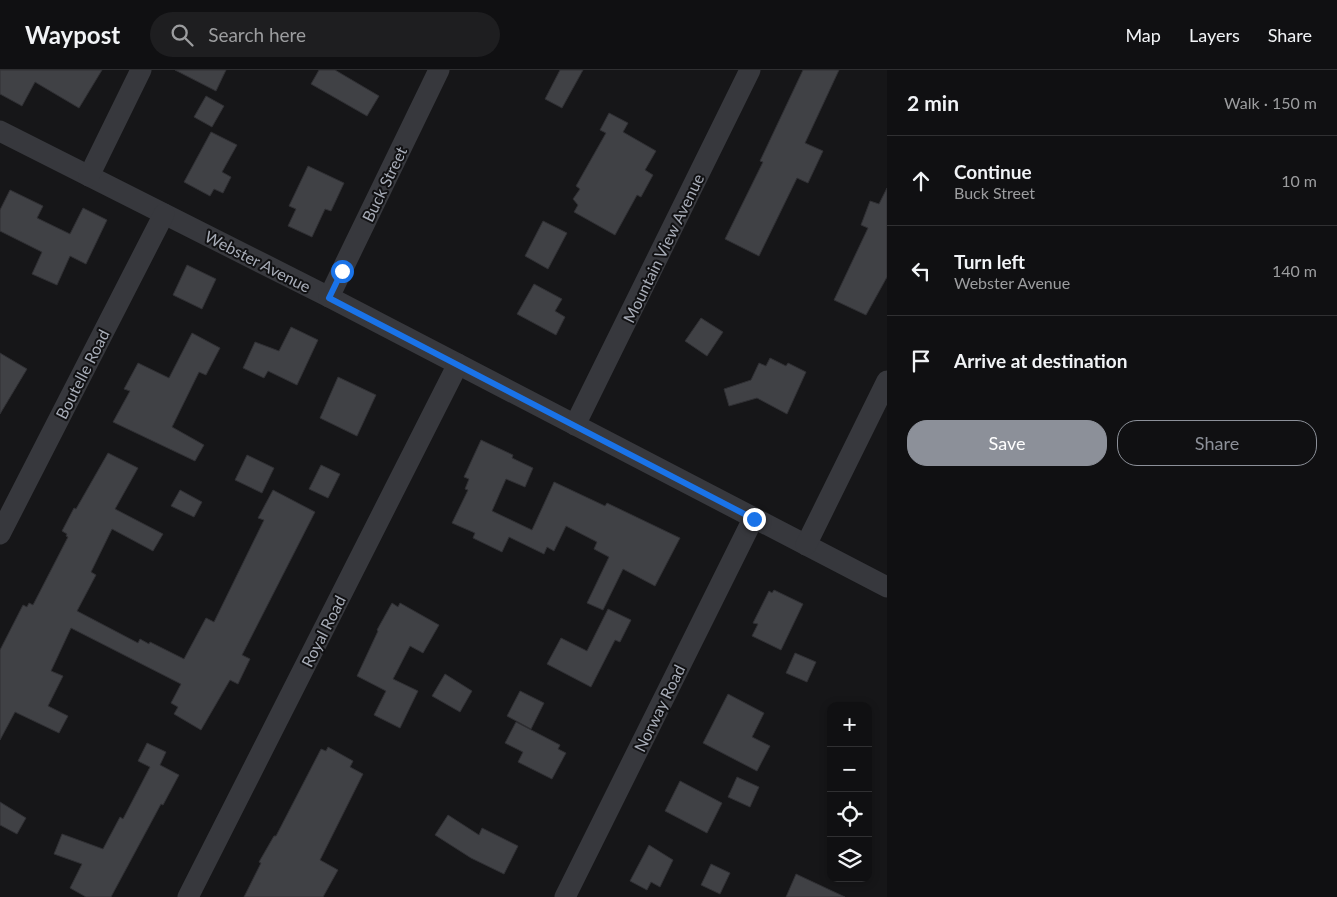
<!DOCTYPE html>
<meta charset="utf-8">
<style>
:root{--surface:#101012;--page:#1e1e20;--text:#f1f3f6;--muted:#9c9d9f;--line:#303032;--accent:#8c9099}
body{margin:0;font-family:Lato,sans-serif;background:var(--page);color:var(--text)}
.controls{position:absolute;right:15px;bottom:15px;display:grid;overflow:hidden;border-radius:10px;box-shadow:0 2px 8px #0003}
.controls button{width:45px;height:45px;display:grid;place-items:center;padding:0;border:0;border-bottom:1px solid var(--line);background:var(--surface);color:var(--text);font:25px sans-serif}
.stop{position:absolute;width:15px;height:15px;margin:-11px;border:4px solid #1a73e8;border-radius:50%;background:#fff}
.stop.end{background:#1a73e8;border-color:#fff;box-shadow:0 1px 5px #0008}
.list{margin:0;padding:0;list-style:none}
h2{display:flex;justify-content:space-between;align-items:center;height:65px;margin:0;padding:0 20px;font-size:21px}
h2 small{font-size:16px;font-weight:400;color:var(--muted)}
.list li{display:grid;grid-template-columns:32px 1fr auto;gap:15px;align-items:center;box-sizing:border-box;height:90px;padding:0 20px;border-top:1px solid var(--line)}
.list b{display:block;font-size:19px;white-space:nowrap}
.list p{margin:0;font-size:16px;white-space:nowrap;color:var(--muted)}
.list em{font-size:16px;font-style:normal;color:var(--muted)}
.actions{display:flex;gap:10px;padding:15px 20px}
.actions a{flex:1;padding:11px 0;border:1px solid var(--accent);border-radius:20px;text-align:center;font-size:18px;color:var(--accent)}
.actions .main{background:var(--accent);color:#fff}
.icon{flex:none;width:28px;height:28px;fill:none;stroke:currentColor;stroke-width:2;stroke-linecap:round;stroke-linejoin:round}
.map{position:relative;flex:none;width:887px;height:827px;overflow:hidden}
header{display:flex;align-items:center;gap:30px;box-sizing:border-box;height:70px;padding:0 25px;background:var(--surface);border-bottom:1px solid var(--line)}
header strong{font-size:24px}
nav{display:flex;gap:28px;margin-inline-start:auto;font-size:18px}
.search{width:350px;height:45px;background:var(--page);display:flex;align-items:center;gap:12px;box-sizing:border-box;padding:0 18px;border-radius:28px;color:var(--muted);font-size:19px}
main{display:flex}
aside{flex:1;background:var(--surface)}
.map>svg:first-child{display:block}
</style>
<header>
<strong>Waypost</strong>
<div class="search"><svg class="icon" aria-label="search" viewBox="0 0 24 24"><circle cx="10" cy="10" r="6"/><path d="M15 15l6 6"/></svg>Search here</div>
<nav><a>Map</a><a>Layers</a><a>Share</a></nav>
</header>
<main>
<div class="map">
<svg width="887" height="827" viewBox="0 0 887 827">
<rect width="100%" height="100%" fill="#161618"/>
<g fill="#404145" stroke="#303034">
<path d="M 0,0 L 102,0 L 79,38 L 35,12 L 22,36 L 0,24 Z"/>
<path d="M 175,0 L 226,0 L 216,21 Z"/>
<path d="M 319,0 L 335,0 L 379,26 L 367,46 L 311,14 Z"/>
<path d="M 560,0 L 583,0 L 562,38 L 545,29 Z"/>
<path d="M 803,0 L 839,0 L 805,73 L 823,81 L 808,113 L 797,108 L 759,186 L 725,169 L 763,92 L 760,91 Z"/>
<path d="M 206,26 L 224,36 L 212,57 L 194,47 Z"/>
<path d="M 609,43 L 628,53 L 623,62 L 656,81 L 645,100 L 653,105 L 641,127 L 637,125 L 615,165 L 574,142 L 578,135 L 573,129 L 580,119 L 576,116 L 606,63 L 600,60 Z"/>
<path d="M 211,62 L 237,75 L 222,102 L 231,107 L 223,123 L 214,119 L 210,126 L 184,112 Z"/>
<path d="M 308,96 L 344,113 L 331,141 L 325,139 L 312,167 L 288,156 L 296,139 L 289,136 Z"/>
<path d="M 887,118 L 887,207 L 866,245 L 834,230 L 868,158 L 861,155 L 870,131 L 879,134 Z"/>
<path d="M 10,120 L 43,136 L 37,148 L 70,164 L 83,138 L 107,150 L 86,194 L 70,186 L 57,215 L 32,204 L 42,182 L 0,161 L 0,140 Z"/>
<path d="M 543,151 L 567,163 L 548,199 L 525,186 Z"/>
<path d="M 187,195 L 216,209 L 202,239 L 173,225 Z"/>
<path d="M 534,214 L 562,229 L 555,241 L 565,247 L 556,265 L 517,244 Z"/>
<path d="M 701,248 L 723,262 L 707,286 L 685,271 Z"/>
<path d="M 291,257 L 318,270 L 297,315 L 268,301 L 264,308 L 243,298 L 255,272 L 279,281 Z"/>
<path d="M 192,263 L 220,278 L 206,305 L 199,302 L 172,357 L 204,375 L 195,391 L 113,352 L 130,321 L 124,319 L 138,293 L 169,308 Z"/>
<path d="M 0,283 L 27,299 L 0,344 Z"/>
<path d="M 770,288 L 786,296 L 788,293 L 806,302 L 787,344 L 757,328 L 729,336 L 724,319 L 751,310 L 759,293 L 766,296 Z"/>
<path d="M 338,307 L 376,325 L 357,366 L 320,348 Z"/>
<path d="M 481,370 L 513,385 L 512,388 L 533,398 L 525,417 L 506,409 L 492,441 L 532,460 L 554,412 L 605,436 L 607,433 L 680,468 L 655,516 L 623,499 L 603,540 L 587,533 L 609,487 L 594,479 L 597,472 L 566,456 L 554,481 L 547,477 L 544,484 L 509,467 L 502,482 L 473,468 L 475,463 L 452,453 L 468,420 L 465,419 L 469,409 L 464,407 Z"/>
<path d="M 108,383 L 138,398 L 115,439 L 163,464 L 153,481 L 112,459 L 91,502 L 96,505 L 77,541 L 138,573 L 140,569 L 149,574 L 150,572 L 184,589 L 206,548 L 214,552 L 264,450 L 258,448 L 273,420 L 315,442 L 242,585 L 250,589 L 238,614 L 230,610 L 201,660 L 174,644 L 178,637 L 171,633 L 181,614 L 71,558 L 51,601 L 63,606 L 48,636 L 68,646 L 59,663 L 15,642 L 0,670 L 0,580 L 23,535 L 27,537 L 29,533 L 33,535 L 68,467 L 66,466 L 67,464 L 62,461 L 74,438 L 76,439 Z"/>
<path d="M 247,385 L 274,398 L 262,423 L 235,410 Z"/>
<path d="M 321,395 L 340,404 L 328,428 L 309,419 Z"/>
<path d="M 180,420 L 202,432 L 194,447 L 171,436 Z"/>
<path d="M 774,520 L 803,534 L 781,580 L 752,566 L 758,554 L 753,553 L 769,521 L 772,523 Z"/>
<path d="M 392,533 L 398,537 L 400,533 L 439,555 L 423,583 L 410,576 L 393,609 L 418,621 L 400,658 L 374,645 L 386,621 L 357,606 L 378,561 L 377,560 Z"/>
<path d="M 608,539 L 631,550 L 620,572 L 615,570 L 591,617 L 547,594 L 561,568 L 587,581 Z"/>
<path d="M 795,583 L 816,592 L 807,612 L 786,603 Z"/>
<path d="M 445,604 L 472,621 L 460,642 L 432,626 Z"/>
<path d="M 520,621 L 544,633 L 531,659 L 507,646 Z"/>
<path d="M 728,624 L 764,643 L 752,667 L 770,676 L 757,701 L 703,673 Z"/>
<path d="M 516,652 L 560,675 L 558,679 L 566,683 L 552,709 L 518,692 L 523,682 L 505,673 Z"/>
<path d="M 147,673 L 166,682 L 160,695 L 179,705 L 163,735 L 161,734 L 111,827 L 86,827 L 70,818 L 82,794 L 54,784 L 62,764 L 103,779 L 120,747 L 123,749 L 150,697 L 138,691 Z"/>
<path d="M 328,677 L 353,691 L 350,697 L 363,704 L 320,790 L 338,800 L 323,827 L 244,827 L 261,793 L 259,792 L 274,766 L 276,766 L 321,679 L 326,681 Z"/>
<path d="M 737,707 L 759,717 L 750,737 L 728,727 Z"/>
<path d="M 680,711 L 722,733 L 707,763 L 665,741 Z"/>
<path d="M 0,732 L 26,748 L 17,764 L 0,755 Z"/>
<path d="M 448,745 L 479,765 L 482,758 L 518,776 L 504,804 L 471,788 L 435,765 Z"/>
<path d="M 649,775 L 673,790 L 660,817 L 651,812 L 647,820 L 630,811 Z"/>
<path d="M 711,794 L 730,803 L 720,824 L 701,815 Z"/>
<path d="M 796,804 L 845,827 L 786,827 Z"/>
</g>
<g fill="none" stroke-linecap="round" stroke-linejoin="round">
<g stroke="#37383d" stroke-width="21">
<path d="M 0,61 L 329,227 L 887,517"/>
<path d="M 89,106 L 141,0"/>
<path d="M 329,227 L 439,0"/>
<path d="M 575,355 L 750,0"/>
<path d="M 0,464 L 164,144"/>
<path d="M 806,475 L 887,311"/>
<path d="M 188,827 L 458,294"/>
<path d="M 565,827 L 753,449"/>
</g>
</g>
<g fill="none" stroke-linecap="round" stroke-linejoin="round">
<path stroke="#1a73e8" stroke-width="6" d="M 342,201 L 329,228 L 754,449"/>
</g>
<g text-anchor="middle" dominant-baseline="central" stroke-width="4" stroke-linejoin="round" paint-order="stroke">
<g font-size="16" fill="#a8adb8" stroke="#111113">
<text transform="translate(384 114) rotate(-64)">Buck Street</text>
<text transform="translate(663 178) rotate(-64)">Mountain View Avenue</text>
<text transform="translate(258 191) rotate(27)">Webster Avenue</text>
<text transform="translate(82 304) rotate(-63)">Boutelle Road</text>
<text transform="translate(323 561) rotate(-63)">Royal Road</text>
<text transform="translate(659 638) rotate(-64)">Norway Road</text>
</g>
</g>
</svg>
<div class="controls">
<button>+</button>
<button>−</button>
<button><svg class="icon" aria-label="locate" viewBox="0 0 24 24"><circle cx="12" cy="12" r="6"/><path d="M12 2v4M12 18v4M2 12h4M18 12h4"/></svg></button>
<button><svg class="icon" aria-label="layers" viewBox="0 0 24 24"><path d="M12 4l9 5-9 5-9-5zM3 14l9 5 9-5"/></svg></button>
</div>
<div class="stop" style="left:342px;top:201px"></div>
<div class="stop end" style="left:754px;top:449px"></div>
</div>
<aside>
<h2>2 min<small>Walk · 150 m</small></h2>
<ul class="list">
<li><svg class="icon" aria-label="ahead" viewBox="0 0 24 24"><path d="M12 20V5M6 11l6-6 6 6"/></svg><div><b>Continue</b><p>Buck Street</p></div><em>10 m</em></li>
<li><svg class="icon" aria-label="left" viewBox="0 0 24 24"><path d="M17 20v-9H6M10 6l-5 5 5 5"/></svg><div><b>Turn left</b><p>Webster Avenue</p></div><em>140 m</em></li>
<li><svg class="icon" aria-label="arrive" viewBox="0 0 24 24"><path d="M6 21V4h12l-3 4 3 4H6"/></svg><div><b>Arrive at destination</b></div></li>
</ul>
<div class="actions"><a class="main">Save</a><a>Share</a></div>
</aside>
</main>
